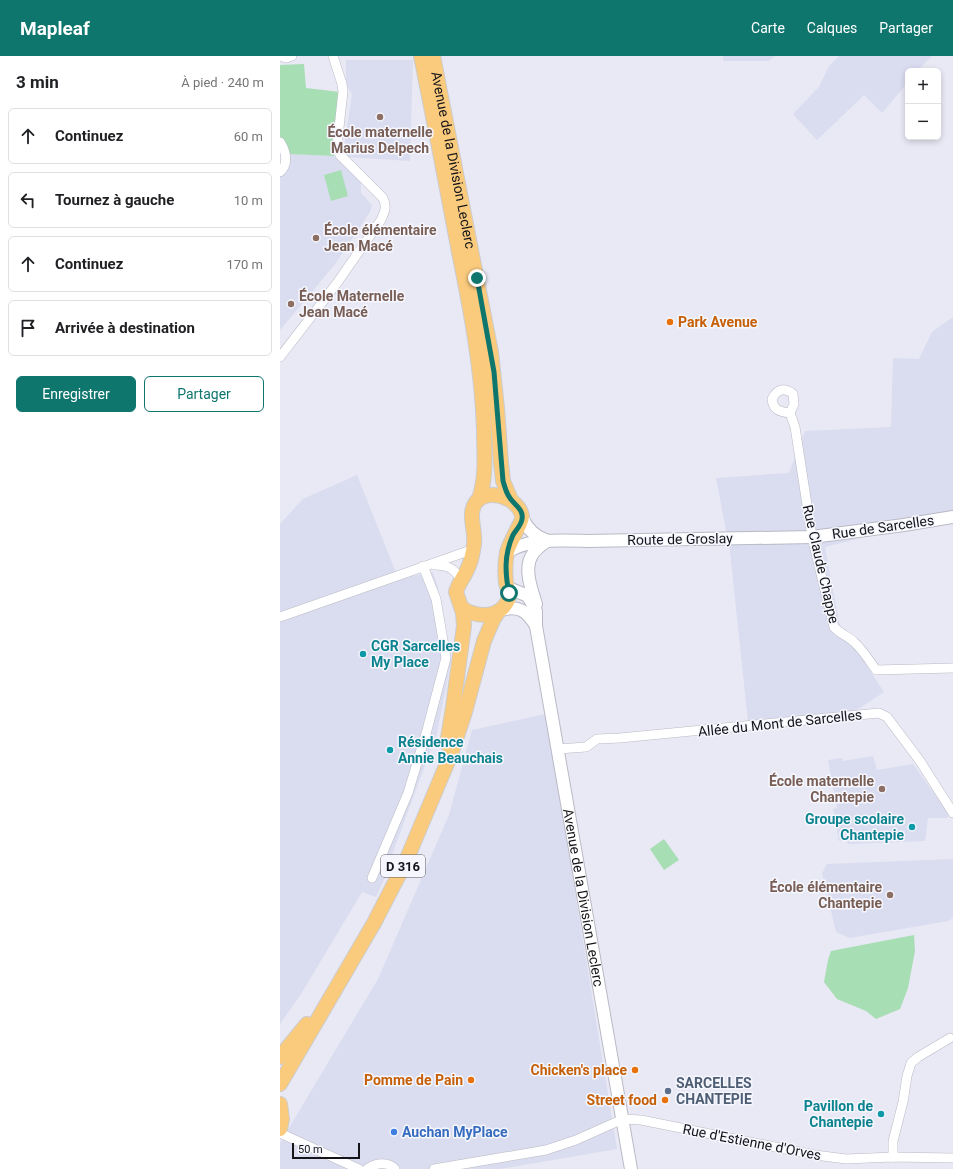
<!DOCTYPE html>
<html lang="fr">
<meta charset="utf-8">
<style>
:root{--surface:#fff;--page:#f6f6f6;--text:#202124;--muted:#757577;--line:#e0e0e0;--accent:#0f766e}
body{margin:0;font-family:Roboto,sans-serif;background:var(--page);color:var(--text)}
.controls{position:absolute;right:12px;top:12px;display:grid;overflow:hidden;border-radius:6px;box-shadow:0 2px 6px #0003}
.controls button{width:36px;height:36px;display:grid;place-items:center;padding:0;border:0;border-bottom:1px solid var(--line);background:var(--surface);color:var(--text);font:20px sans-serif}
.scale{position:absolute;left:12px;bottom:10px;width:68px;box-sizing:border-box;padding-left:4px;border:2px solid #151519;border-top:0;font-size:11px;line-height:14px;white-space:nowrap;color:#151519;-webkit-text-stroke:3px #f6f7fe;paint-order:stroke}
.stop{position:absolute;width:12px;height:12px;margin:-9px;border:3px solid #0f766e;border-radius:50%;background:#fff}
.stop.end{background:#0f766e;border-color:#fff;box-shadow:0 1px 4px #0008}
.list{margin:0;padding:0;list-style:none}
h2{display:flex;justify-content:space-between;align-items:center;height:52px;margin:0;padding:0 16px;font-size:17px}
h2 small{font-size:13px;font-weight:400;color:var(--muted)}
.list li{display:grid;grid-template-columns:26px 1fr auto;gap:12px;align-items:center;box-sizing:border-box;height:56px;margin:0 8px 8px;padding:0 8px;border:1px solid var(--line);border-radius:6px}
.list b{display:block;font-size:15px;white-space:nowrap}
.list em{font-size:13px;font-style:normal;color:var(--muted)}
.actions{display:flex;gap:8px;padding:12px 16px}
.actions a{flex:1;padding:9px 0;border:1px solid var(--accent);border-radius:6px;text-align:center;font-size:14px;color:var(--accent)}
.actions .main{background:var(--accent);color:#fff}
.icon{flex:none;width:22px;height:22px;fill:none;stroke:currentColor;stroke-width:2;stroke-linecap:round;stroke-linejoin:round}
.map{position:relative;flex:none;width:673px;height:1113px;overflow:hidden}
header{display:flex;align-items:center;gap:24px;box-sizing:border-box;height:56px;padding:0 20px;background:var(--accent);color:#fff}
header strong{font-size:19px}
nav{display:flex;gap:22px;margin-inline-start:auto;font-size:14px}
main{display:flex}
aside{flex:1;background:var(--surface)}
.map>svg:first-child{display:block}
</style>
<header>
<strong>Mapleaf</strong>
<nav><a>Carte</a><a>Calques</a><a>Partager</a></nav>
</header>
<main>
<aside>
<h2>3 min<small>À pied · 240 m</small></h2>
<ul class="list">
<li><svg class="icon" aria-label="ahead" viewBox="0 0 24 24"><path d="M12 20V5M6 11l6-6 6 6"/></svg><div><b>Continuez</b></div><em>60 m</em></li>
<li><svg class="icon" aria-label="left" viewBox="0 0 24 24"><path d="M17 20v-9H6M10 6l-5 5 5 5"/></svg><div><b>Tournez à gauche</b></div><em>10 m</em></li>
<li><svg class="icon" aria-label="ahead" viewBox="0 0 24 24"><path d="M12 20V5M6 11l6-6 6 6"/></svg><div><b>Continuez</b></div><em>170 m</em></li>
<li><svg class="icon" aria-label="arrive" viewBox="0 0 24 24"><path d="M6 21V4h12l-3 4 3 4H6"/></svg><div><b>Arrivée à destination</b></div></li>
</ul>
<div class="actions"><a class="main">Enregistrer</a><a>Partager</a></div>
</aside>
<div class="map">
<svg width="673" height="1113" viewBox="0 0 673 1113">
<rect width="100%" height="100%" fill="#e8e9f5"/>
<g fill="#dadcef">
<path d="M 443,0 L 494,0 L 489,5 L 443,5 Z"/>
<path d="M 559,0 L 652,0 L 637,15 L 628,15 L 628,26 L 602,57 L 584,39 L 537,84 L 513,58 L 539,31 L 549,10 Z"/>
<path d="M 66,4 L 133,4 L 130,105 L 65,101 L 65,85 L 72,38 L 66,28 Z"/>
<path d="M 8,98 L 54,100 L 81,126 L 81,137 L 92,149 L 90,156 L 55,208 L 0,274 L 0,120 Z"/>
<path d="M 673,261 L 673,458 L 545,491 L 559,567 L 604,636 L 566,661 L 468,666 L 450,495 L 436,422 L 509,417 L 525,375 L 611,371 L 613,302 L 639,303 L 652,276 Z"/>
<path d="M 77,419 L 119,524 L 133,520 L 153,516 L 158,532 L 171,606 L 157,677 L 113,796 L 109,813 L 96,841 L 82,836 L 21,938 L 0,968 L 0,468 L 23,443 Z"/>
<path d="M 266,658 L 337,1093 L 220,1113 L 0,1113 L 0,1087 L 98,923 L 169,759 L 192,674 Z"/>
<path d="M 593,700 L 597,714 L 633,708 L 668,757 L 668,762 L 648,762 L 645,785 L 568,788 L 566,784 L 559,785 L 553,753 L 557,752 L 548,704 L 562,702 L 563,705 Z"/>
<path d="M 673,803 L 673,862 L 668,865 L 570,882 L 556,876 L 542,817 L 547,808 Z"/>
</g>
<g fill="#a8deb3">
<path d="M 24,8 L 26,32 L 60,36 L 54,100 L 8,98 L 5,87 L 0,81 L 0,9 Z"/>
<path d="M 61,114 L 68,140 L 51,145 L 44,119 Z"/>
<path d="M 384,783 L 399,804 L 384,814 L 370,793 Z"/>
<path d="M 634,879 L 635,895 L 628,932 L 620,953 L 596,963 L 586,955 L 557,943 L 544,926 L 548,904 L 551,895 Z"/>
</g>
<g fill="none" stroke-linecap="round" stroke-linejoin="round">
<g stroke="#b9bac5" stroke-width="10">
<g id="minor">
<path d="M 1,0 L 6,2 L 12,0"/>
<path d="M 0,86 C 6,95 9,108 0,116"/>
<path d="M 0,301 L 57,227 L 101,164 C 105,155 107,151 103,142 L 60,99 L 57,90 L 63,35 L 62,28 L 53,0"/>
<path d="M 510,357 L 514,348 L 513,338 C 504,331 497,333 492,343 C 493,354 500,356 510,357 L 515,371 L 532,481 L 554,571 C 560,578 568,580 574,586 C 583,594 589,604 596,614 L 673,612"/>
<path d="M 155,509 C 168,509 175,513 181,524"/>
<path d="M 0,561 L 194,493"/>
<path d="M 278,693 L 306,691 L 317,683 L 340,682 L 599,657 L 607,661 L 640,705 L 673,757"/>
<path d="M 92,822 L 128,737 L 147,674 L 166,602 L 156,543 L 143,510"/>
<path d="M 0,1077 L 79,1113"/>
<path d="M 613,1101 L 613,1085 L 623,1046 L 627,1020 L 631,1007 L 638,1001 L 670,982"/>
<path d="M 87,1113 C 95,1107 108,1105 115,1113"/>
<path d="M 154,1113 L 266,1094 L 296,1084 L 343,1063 L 361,1064 L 535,1099 L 566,1103 L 613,1101 L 673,1102"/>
</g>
</g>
<g stroke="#b9bac5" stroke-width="14">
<g id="secondary">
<path d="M 242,461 C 247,473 255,481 268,485"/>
<path d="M 227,496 C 251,482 279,484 306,485 L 532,481 L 624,469 L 673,461"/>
<path id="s1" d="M 227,530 L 231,533 L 248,540 L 256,555 L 256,570 L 351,1113"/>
<path d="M 256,548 C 252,535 244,514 251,501 C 254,494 261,489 267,485"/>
<path d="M 221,554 C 239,549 247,555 256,570"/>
</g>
</g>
<g stroke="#ccc" stroke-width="16">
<g id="primary">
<path d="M 141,0 C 154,65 167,131 179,196 C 191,255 202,313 204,373 C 204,396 207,420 199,443"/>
<path id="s2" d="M 153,0 L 211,296 L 217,352 L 221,407 L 223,425 L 231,444"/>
<path d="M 167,688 L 173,651 L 184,570 L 183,557 L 176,536 C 178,528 184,521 187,514 C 191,506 193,497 194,488 C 196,474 187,458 196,446 C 208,431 239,442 242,460 C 243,465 229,487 227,496 C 225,506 225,517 226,527 C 227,531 230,536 229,541 C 226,552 216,559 206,559 C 197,559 188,557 181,551"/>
<path d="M 0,1001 L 27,968"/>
<path d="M 0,1028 L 94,867 L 126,805 L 171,698 L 185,656 L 204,585 L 213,564 L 218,556"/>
<path d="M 0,1048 L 2,1063 L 0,1073"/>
</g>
</g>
<use href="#minor" stroke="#fff" stroke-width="9"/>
<use href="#secondary" stroke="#fff" stroke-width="12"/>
<use href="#primary" stroke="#fbcb7d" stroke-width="14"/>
</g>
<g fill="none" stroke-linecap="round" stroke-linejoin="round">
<path stroke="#0f766e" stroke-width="5" d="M 197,222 L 214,316 L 223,425 C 225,431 226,437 230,442 C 234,449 244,453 242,463 C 242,468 236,474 233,479 C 224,499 225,517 229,537"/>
</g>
<g fill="#8d6e63" stroke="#f6f7fe" stroke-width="1.5">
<circle cx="100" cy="61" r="4"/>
<circle cx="36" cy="182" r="4"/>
<circle cx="11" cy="248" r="4"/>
<circle cx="602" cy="733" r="4"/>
<circle cx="610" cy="839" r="4"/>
</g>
<g fill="#e8710a" stroke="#f6f7fe" stroke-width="1.5">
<circle cx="390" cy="266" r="4"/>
<circle cx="355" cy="1014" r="4"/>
<circle cx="191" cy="1024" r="4"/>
<circle cx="385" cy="1044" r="4"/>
</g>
<g fill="#0f9aa8" stroke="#f6f7fe" stroke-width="1.5">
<circle cx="83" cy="598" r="4"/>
<circle cx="110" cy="694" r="4"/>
<circle cx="632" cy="771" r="4"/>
<circle cx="601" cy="1058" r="4"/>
</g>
<circle fill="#5c6f8a" stroke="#f6f7fe" stroke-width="1.5" cx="388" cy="1035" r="4"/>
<circle fill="#3f7fe0" stroke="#f6f7fe" stroke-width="1.5" cx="114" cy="1076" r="4"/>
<g text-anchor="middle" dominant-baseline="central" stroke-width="3" stroke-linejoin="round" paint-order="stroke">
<rect fill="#f6f7fe" stroke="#58595e" stroke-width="1" x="101" y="799" width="44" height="22" rx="3"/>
<g font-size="13" font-weight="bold" fill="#151519">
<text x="123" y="810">D 316</text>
</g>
<g font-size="14" font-weight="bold" fill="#785e54" stroke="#f6f7fe" text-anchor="start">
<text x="100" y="76" text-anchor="middle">École maternelle<tspan x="100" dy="16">Marius Delpech</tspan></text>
<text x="44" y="174">École élémentaire<tspan x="44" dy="16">Jean Macé</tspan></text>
<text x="19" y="240">École Maternelle<tspan x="19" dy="16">Jean Macé</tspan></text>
<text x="594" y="725" text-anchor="end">École maternelle<tspan x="594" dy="16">Chantepie</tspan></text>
<text x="602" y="831" text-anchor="end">École élémentaire<tspan x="602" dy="16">Chantepie</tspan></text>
</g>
<g font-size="14" fill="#151519" stroke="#f6f7fe">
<text stroke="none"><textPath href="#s2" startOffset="106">Avenue de la Division Leclerc</textPath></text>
<text transform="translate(603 471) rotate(-8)">Rue de Sarcelles</text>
<text transform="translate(400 483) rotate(-1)">Route de Groslay</text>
<text transform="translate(541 508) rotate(77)">Rue Claude Chappe</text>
<text transform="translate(500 667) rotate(-6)">Allée du Mont de Sarcelles</text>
<text stroke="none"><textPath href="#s1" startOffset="331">Avenue de la Division Leclerc</textPath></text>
<text transform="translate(472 1086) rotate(11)">Rue d'Estienne d'Orves</text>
</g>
<g font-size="14" font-weight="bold" fill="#c56008" stroke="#f6f7fe" text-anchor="end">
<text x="398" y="266" text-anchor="start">Park Avenue</text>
<text x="347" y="1014">Chicken's place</text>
<text x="183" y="1024">Pomme de Pain</text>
<text x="377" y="1044">Street food</text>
</g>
<g font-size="14" font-weight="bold" fill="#0d838f" stroke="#f6f7fe" text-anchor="start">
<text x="91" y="590">CGR Sarcelles<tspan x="91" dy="16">My Place</tspan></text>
<text x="118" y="686">Résidence<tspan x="118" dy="16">Annie Beauchais</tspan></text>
<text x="624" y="763" text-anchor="end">Groupe scolaire<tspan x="624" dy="16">Chantepie</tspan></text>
<text x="593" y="1050" text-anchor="end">Pavillon de<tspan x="593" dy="16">Chantepie</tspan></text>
</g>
<g font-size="14" font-weight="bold" fill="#4e5e75" stroke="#f6f7fe" text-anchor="start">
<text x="396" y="1027">SARCELLES<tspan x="396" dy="16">CHANTEPIE</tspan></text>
</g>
<g font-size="14" font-weight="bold" fill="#366cbe" stroke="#f6f7fe" text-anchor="start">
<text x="122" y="1076">Auchan MyPlace</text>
</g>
</g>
</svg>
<div class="controls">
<button>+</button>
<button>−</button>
</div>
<div class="scale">50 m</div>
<div class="stop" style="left:229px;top:537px"></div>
<div class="stop end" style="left:197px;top:222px"></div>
</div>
</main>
